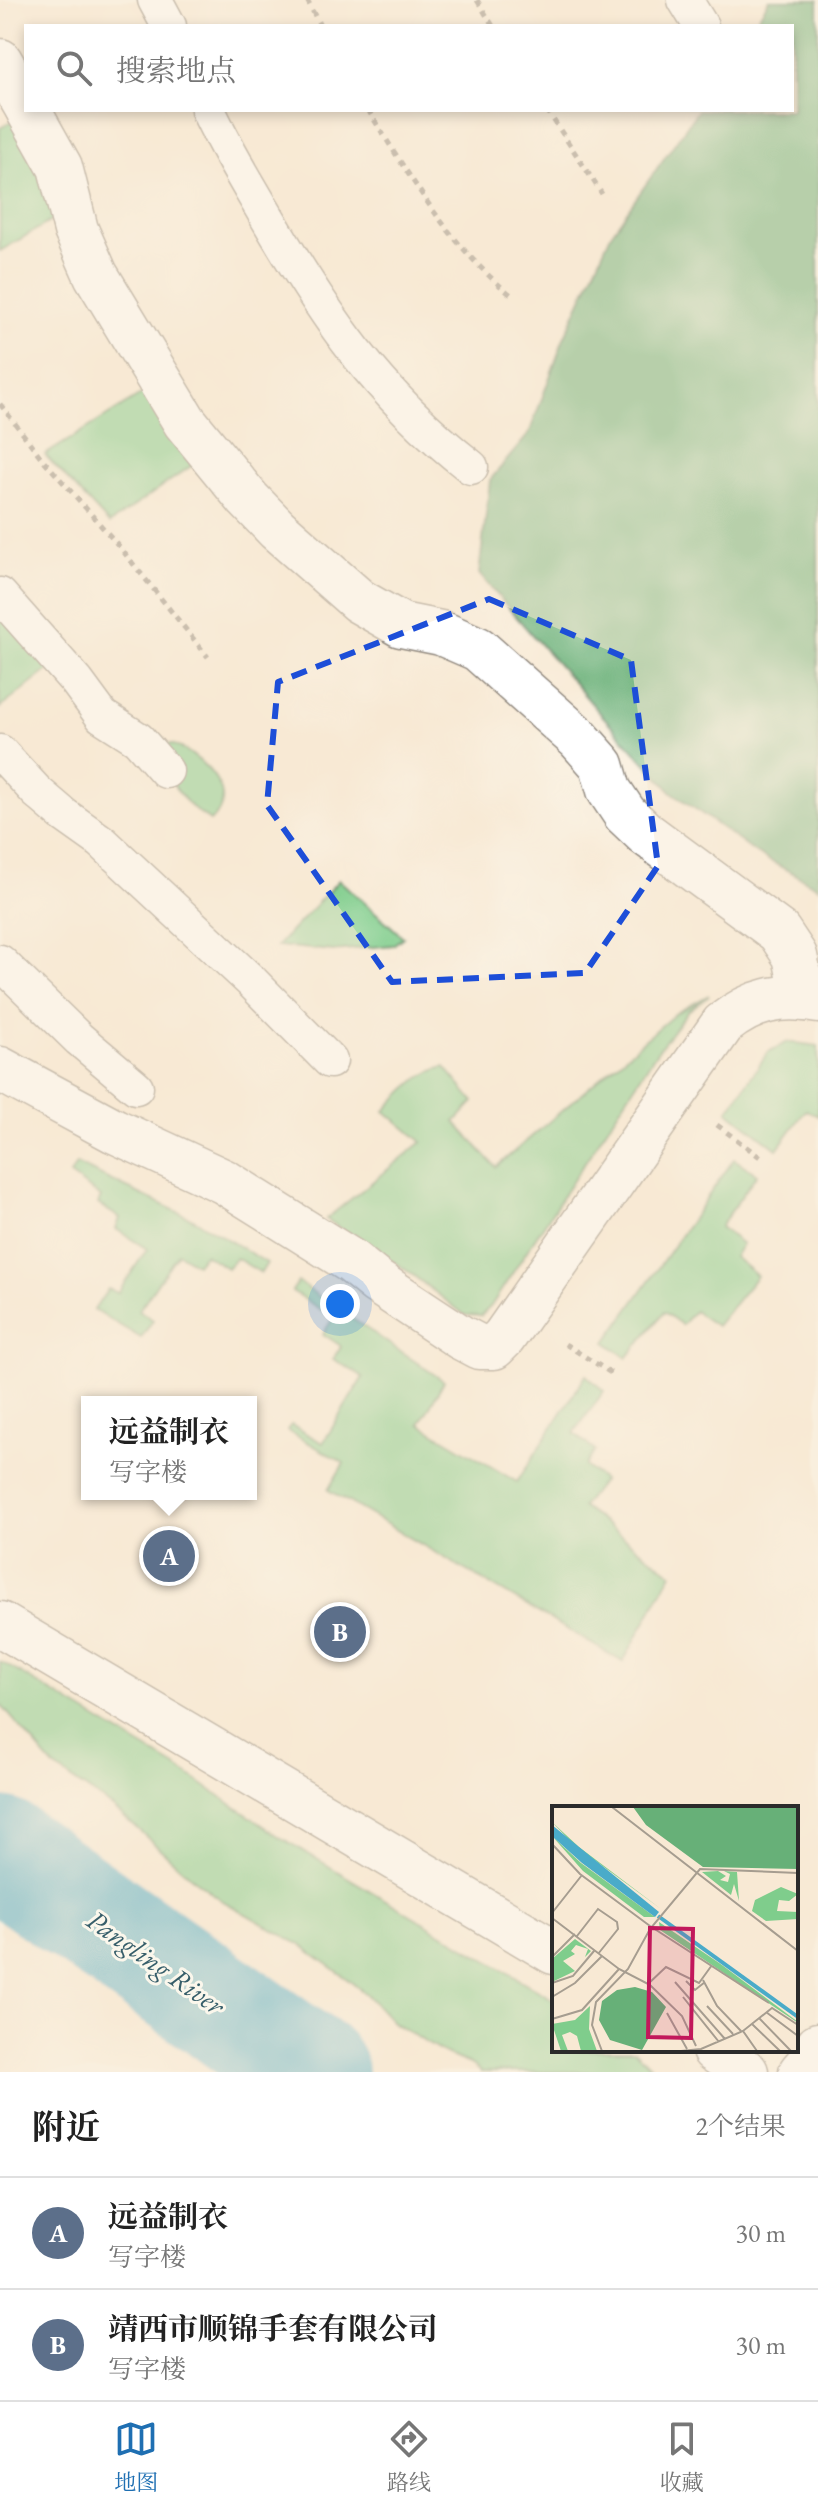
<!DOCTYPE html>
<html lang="zh">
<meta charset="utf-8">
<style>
:root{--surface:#fff;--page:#f2f2f2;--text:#222;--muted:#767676;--line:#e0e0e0;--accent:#1f6fb2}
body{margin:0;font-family:"EB Garamond","Noto Serif SC",serif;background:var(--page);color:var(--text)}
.you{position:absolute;left:340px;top:1304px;width:28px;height:28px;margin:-20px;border:6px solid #fff;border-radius:50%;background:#1a73e8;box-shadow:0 0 0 12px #1a73e833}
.badge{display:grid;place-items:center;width:52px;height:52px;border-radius:50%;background:var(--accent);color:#fff;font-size:26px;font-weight:700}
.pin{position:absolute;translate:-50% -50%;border:4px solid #fff;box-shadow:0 2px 8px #0006}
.popup{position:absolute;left:81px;top:1396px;width:176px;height:104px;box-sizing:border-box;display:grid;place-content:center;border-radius:0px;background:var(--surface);filter:drop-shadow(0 2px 6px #0005);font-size:26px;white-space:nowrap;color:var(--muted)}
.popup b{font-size:30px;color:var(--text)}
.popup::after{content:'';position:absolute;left:50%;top:100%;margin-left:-16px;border:16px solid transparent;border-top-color:var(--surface)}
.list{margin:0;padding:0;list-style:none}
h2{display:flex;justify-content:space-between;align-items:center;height:104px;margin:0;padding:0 32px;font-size:34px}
h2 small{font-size:26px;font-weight:400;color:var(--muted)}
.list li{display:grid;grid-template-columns:52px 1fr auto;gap:24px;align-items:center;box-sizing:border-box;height:112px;padding:0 32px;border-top:2px solid var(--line)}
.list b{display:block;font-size:30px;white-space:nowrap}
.list p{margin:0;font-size:26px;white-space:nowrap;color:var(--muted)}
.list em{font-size:26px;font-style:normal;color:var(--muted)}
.icon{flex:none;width:44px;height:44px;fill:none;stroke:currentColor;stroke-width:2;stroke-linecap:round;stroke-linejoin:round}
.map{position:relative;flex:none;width:818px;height:2072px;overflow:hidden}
.search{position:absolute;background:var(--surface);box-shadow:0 4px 12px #0003;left:24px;right:24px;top:24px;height:88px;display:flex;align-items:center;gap:20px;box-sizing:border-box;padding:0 28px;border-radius:0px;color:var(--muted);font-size:30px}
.sheet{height:328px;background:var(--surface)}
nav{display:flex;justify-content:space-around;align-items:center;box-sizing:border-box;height:112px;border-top:2px solid var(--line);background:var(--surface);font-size:22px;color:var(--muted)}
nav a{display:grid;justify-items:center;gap:4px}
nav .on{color:var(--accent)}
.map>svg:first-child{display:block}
</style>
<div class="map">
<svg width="818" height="2072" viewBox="0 0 818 2072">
<rect width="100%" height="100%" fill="#fbf7ec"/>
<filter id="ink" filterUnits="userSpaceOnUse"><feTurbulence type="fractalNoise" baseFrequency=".0125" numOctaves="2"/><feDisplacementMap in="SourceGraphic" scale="16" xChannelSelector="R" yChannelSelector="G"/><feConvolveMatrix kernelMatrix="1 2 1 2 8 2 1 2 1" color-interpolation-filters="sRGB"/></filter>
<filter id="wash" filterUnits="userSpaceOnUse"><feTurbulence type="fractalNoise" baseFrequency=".006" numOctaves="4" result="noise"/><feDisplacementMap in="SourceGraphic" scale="32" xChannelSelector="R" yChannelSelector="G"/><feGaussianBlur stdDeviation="1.8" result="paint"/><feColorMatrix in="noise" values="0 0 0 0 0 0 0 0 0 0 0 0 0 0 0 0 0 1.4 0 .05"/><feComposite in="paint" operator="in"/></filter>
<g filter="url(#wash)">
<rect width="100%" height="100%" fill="#f8e9d4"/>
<g fill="#7fcd8c" stroke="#557c5c" stroke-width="2">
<path d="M 16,119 L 23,126 L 56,218 L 0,251 L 0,128 Z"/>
<path d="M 150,389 L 201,459 L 109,524 L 45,455 Z"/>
<path d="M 0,606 L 55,665 L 0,708 Z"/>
<path d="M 171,744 C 193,750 234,785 219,811 C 217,815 213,818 210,821 C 180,802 168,779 156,747 Z"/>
<path d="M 339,880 L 403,937 L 393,945 L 334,951 L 277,946 Z"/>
<path d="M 709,995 L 688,1011 L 656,1053 L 491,1306 L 481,1316 L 465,1315 L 402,1267 L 326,1219 L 422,1142 L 385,1111 C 403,1092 418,1073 445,1067 L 474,1102 L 455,1122 L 496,1167 L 676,1013 Z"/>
<path d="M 788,1042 L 818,1046 L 818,1116 L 806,1110 L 777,1149 L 728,1111 L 768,1052 Z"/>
<path d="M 734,1159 L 757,1174 L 720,1227 L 742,1244 L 734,1257 L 757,1276 L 716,1326 L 694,1311 L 682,1325 L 664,1312 L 627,1358 L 606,1342 Z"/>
<path d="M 76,1164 L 195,1220 L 267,1263 L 261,1273 L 236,1258 L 227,1268 L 204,1254 L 196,1264 L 178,1253 L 139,1310 L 153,1320 L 141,1338 L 94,1310 L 108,1289 L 118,1293 L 147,1249 L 116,1229 L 120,1218 L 98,1204 L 101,1197 L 70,1175 Z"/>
<path d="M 298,1282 L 444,1381 L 420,1424 L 517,1482 L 586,1375 L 604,1391 L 574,1433 L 595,1451 L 585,1466 L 603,1480 L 582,1507 L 672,1573 L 623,1662 L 328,1490 L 344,1463 L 288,1431 L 291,1425 L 323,1443 L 363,1377 L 333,1359 L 341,1346 L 323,1334 L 333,1318 L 292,1291 Z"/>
<path d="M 0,1661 L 189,1775 L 280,1837 L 554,2000 L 554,2050 L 634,2050 L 656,2072 L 481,2072 L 470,2064 L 443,2053 L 392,2022 L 366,1994 L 337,1971 L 304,1947 L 223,1901 L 196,1881 L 114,1808 L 54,1767 L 0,1704 Z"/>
</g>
<path fill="#67b078" stroke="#496e52" stroke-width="2" d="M 769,0 L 818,0 L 818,887 L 757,854 L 672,792 L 600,713 L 479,574 L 490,480 L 529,434 L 564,338 L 611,234 L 698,110 L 792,110 L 792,26 L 753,26 Z"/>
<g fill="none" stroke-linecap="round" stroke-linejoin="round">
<path stroke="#4aabc9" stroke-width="112" d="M 0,1853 L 312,2072"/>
</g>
</g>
<g filter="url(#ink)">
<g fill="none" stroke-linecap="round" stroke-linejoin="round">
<g stroke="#928a80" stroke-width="37">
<g id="lane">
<path d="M 155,0 L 169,26"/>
<path d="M 685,0 L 701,26"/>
<path d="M 208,110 C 224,145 245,179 264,212 C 324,315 376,393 471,467"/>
<path d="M 0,595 L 77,682 L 102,716 L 138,739 L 166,771"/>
<path d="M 0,752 L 37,792 L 64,815 L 102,842 L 251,981 L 330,1061"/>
<path d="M 0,962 L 79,1039 L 136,1087"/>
</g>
</g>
<g stroke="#928a80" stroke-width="47">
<g id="street">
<path d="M 0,61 L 26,106"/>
<path d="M 28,110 L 60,167 L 76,230 L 96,275 L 185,422 L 248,499 L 277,529 L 359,601 L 401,625 L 441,633 L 478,649 L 578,738 L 602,765 L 609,790 L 625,814 L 646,834 L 779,932 L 795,956 L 804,999"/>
<path d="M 0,1069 L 115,1131 L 225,1182 L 351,1261 L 377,1282 L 460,1337 L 479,1347 L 494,1347 L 504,1337 L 723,1024 C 753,1000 781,994 818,1001"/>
<path d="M 0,1624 L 554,1952"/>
<path d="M 714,2050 L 746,2072"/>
<path d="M 801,2072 L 814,2057 L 818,2045"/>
</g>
</g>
<g stroke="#928a80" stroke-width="5" stroke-dasharray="6 6" stroke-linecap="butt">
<path d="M 307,0 L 320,26"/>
<path d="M 477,0 L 493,26"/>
<path d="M 368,110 C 409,175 452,250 514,297"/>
<path d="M 547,110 L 602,194"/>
<path d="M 0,404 L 40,456 L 118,545 L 208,657"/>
<path d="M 717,1125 L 764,1160"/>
<path d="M 565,1344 L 611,1373"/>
</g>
<use href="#lane" stroke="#fff" stroke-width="34"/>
<use href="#street" stroke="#fff" stroke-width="44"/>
</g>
</g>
<path d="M0 0H818V2072H0ZM 489,599 L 631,660 L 658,866 L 585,973 L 392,982 L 267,805 L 278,682 Z" fill="#f8e9d4" fill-opacity=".55" fill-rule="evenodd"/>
<path fill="none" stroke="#1d4ed8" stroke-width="6" stroke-dasharray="16 10" stroke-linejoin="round" d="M 489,599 L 631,660 L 658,866 L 585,973 L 392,982 L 267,805 L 278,682 Z"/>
<g text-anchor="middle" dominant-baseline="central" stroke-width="6" stroke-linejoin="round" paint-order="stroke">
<g font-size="28" font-style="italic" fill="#375e6a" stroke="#fbf7ec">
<text transform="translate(156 1962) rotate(35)">Pangling River</text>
</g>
</g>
<g transform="translate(552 1806)">
<rect width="246" height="246" fill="#f8e9d4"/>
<path d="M 0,16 L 27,41 L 109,103 L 22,39 ZM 0,30 L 29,57 L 103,111 L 92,111 L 31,65 ZM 166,65 L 174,70 L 168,74 L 176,76 L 178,68 L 172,65 L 185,66 L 187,95 L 182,78 L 179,89 L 150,66 ZM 229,81 L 246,88 L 237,95 L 227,94 L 225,105 L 246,106 L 246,113 L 214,115 L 200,105 L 203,94 ZM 107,116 L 170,159 L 246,216 L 246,217 L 108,124 ZM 23,133 L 39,145 L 33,151 L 36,143 L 24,139 L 19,145 L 23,148 L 11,155 L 23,165 L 0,176 L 0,153 ZM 38,200 L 37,223 L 45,245 L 29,245 L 25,230 L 18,226 L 10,229 L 16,245 L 9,245 L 0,218 L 23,214 Z" fill="#7fcd8c"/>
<path d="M 81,1 L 246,1 L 246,63 L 151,61 L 94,19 ZM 83,181 L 100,186 L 114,201 L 90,244 L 58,234 L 47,214 L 50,195 L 65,184 Z" fill="#67b078"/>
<path d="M 0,19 L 107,106 L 103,111 L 30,57 L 0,30 Z" fill="#4aabc9"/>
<path fill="none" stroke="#4aabc9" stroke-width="4" d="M 106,110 L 246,211"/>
<path fill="none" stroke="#a69d90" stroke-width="2" d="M 60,1 L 246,145M 0,38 L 28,68 L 98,120 L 217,197M 0,107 L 30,69M 0,112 L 67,163 L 96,178 L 114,161 L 147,177 L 160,159M 25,130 L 46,103 L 65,116 L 66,123 L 46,148M 0,151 L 23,128M 151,174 L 165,200 L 189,225M 134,175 L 143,184 L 153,176M 123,176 L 173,233M 0,177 L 21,170 L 42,145M 98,179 L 130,210 L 144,240M 0,191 L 23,177 L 50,150M 131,191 L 167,236M 155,200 L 181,228M 214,206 L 246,230M 115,207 L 135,243M 207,212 L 239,245M 0,213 L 30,204 L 67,163M 200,218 L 228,245M 191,225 L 205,245M 50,245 L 40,219 L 44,196 L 76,163 L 98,123 L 148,63 L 246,67M 129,245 L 149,243 L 191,225 L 220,202 L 246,219"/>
<path fill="#c2185b" fill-opacity="0.15" stroke="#c2185b" stroke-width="4" d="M 98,122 L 141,123 L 139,232 L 96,231 Z"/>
<rect width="246" height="246" fill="none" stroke="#2b2b2b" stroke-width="4"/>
</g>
</svg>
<div class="you"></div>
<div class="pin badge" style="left:169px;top:1556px;background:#5c6f8a">A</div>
<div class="popup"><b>远益制衣</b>写字楼</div>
<div class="pin badge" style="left:340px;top:1632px;background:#5c6f8a">B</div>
<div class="search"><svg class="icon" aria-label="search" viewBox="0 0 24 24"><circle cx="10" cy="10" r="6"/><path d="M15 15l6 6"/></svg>搜索地点</div>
</div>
<section class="sheet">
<h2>附近<small>2个结果</small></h2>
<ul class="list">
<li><span class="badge" style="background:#5c6f8a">A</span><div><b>远益制衣</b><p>写字楼</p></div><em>30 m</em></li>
<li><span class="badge" style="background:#5c6f8a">B</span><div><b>靖西市顺锦手套有限公司</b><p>写字楼</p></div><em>30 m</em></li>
</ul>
</section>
<nav>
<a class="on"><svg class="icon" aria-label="map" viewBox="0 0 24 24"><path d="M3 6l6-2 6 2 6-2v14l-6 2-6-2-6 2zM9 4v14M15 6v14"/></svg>地图</a>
<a><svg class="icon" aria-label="directions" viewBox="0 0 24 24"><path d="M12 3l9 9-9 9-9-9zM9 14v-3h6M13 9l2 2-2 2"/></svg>路线</a>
<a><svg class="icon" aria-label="saved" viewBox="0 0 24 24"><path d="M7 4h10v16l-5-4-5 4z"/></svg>收藏</a>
</nav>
